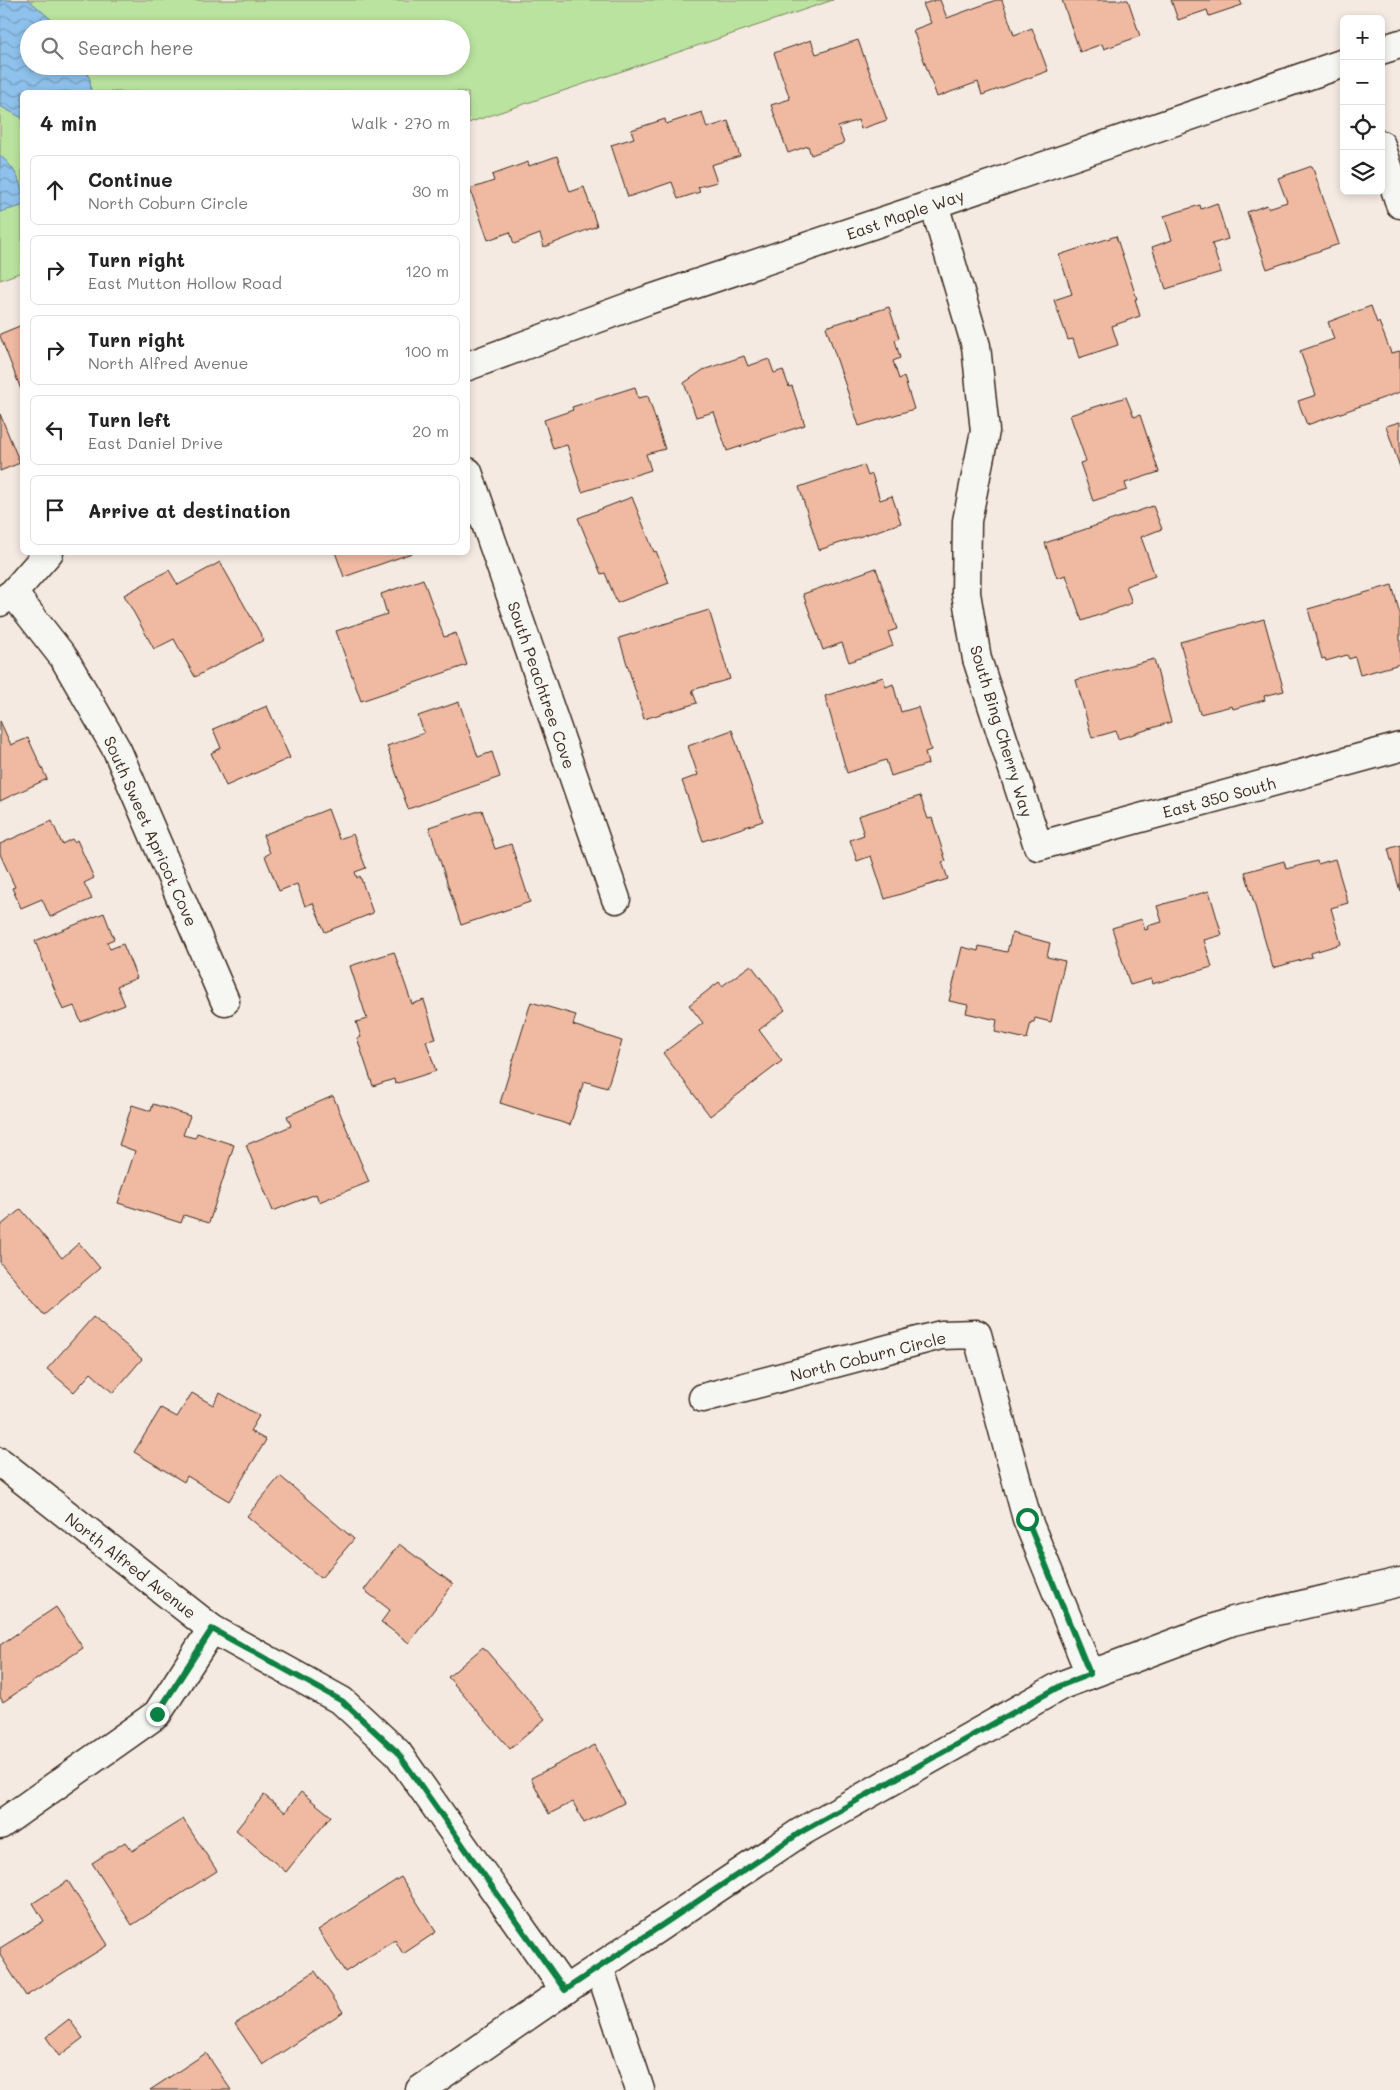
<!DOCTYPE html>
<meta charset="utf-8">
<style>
:root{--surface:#fff;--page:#f2f2f2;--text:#222;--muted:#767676;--line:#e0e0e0}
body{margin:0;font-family:Mali,sans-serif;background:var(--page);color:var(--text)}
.controls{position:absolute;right:15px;top:15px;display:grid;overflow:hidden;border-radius:8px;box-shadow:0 2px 8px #0003}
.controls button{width:45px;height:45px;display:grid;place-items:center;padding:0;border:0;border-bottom:1px solid var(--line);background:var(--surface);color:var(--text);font:25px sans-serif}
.stop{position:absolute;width:15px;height:15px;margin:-11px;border:4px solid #0b8043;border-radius:50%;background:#fff}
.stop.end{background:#0b8043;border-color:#fff;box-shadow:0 1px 5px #0008}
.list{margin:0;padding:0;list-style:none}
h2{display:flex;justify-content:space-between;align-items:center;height:65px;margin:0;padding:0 20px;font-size:21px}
h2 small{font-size:16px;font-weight:400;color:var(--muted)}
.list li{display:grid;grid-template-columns:32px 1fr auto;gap:15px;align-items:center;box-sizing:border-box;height:70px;margin:0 10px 10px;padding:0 10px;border:1px solid var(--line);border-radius:8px}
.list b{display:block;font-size:19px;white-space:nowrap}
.list p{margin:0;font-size:16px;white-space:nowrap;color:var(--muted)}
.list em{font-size:16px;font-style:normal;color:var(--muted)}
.icon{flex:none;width:28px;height:28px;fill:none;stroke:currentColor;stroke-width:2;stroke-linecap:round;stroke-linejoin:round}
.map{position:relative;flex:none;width:1400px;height:2090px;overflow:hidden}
.search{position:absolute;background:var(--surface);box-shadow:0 2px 8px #0003;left:20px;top:20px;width:450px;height:55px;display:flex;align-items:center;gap:12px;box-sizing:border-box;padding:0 18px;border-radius:28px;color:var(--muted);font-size:19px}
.panel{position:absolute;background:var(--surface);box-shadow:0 2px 8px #0003;left:20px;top:90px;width:450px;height:465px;border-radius:8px}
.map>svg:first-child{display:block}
</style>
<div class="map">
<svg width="1400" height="2090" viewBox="0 0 1400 2090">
<defs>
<pattern id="water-waves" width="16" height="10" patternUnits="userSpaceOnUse" patternTransform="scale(1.25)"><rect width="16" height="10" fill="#8ec1eb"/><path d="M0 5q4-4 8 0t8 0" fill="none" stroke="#759dbe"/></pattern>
</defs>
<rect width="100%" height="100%" fill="#f5eae2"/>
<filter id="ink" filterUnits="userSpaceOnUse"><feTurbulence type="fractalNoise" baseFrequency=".02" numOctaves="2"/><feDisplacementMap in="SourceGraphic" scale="10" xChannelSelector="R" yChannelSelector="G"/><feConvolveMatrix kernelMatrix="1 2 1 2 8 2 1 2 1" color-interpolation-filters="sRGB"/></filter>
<g filter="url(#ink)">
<path fill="#bae39f" stroke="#7a865e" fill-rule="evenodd" d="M 0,0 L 833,0 L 468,123 L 468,92 L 22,92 L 22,272 L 0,280 ZM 29,29 L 461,29 L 461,66 L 29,66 Z"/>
<g fill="url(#water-waves)" stroke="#6d8599">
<path d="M 0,0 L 29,0 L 62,29 L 29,29 L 29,66 L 83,66 L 90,79 L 91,92 L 22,92 L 22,118 L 0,106 Z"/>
<path d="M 0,155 C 17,171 23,182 22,206 L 0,212 Z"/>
</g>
<g fill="#efb9a2" stroke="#3b2a1e">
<path d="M 936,0 L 940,0 L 947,18 L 996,0 L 1002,0 L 1014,35 L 1032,28 L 1048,71 L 982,95 L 978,82 L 937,97 L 913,30 L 931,23 L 923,4 Z"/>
<path d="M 1062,0 L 1128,0 L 1140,36 L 1104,49 L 1102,44 L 1080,52 Z"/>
<path d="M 1171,0 L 1240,0 L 1242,5 L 1209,16 L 1207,10 L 1178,20 Z"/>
<path d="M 811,40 L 816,54 L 858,40 L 887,120 L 861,129 L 858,120 L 838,127 L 844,143 L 811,155 L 808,146 L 788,153 L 771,105 L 790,99 L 774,53 Z"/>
<path d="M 702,112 L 707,128 L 728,121 L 740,156 L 711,165 L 717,182 L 698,187 L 700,192 L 678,199 L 672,182 L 628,197 L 611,145 L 634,138 L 631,130 L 665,119 L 666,124 Z"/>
<path d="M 557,156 L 570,192 L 584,187 L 597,226 L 544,247 L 540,234 L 514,244 L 510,232 L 488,240 L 470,189 L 494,181 L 492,175 L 528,162 L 529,166 Z"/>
<path d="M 1312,166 L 1339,244 L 1267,269 L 1247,212 L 1267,205 L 1268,208 L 1287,202 L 1278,178 Z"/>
<path d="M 1217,203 L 1228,239 L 1212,244 L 1221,272 L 1166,289 L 1152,247 L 1172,240 L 1164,216 L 1200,205 L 1201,209 Z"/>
<path d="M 1116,236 L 1137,299 L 1135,299 L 1140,316 L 1112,326 L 1118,345 L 1079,358 L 1073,339 L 1068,340 L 1054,300 L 1072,294 L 1059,255 Z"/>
<path d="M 1371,306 L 1377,323 L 1379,322 L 1391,353 L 1400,351 L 1400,392 L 1307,425 L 1298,401 L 1316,395 L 1300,351 L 1334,339 L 1328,322 Z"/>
<path d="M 889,307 L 899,338 L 895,340 L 900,358 L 893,361 L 899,379 L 904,377 L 914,409 L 859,426 L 826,327 Z"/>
<path d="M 22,325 L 22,392 L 0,336 L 0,334 Z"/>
<path d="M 744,356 L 748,366 L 769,359 L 774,373 L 783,370 L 789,387 L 792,386 L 805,425 L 727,451 L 714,412 L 696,417 L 684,383 L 703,370 Z"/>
<path d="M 635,387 L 638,398 L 648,396 L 665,449 L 646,454 L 651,470 L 582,492 L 567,445 L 553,449 L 544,420 L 573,410 L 572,407 Z"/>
<path d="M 1126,397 L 1134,417 L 1140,415 L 1159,472 L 1125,483 L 1127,490 L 1093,501 L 1080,463 L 1086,461 L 1070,415 Z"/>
<path d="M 0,414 L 20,463 L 0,471 Z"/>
<path d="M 1400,422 L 1400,467 L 1386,426 Z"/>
<path d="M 864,465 L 868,476 L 872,474 L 880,500 L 892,496 L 901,523 L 819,550 L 799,487 Z"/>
<path d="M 632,497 L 654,552 L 656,551 L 669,583 L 617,603 L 605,573 L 601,574 L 578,518 Z"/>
<path d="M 1153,506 L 1162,529 L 1141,537 L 1155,576 L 1126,586 L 1132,603 L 1082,621 L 1066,575 L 1057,578 L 1045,543 Z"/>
<path d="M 335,552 L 415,552 L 344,577 Z"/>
<path d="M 220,562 L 264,640 L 195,677 L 174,639 L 154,649 L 124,595 L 169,570 L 178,585 Z"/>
<path d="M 876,568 L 897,629 L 888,632 L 893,646 L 849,662 L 842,643 L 823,650 L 803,594 Z"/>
<path d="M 423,579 L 444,637 L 456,633 L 467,665 L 361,701 L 336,631 L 387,614 L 381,594 Z"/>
<path d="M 1392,585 L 1400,614 L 1400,664 L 1360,675 L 1355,657 L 1349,659 L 1347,655 L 1326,661 L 1325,658 L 1322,659 L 1308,609 Z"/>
<path d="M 709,610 L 730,679 L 692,690 L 697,703 L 644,719 L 619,638 Z"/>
<path d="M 1264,619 L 1284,691 L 1264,696 L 1265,700 L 1233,709 L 1232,706 L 1200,714 L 1180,642 Z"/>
<path d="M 1154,659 L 1171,722 L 1118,739 L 1116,731 L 1092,738 L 1076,680 Z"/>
<path d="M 883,677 L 886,687 L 893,684 L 901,712 L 918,707 L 931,750 L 925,752 L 928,764 L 891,776 L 886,760 L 847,773 L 825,696 Z"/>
<path d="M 459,702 L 478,757 L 492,752 L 500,777 L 408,809 L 387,746 L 424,733 L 418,716 Z"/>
<path d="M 267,706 L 290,758 L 226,786 L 211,753 L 221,748 L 213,729 Z"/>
<path d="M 0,721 L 11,745 L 28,738 L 47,779 L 0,801 Z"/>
<path d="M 732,730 L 763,821 L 703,841 L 682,781 L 698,775 L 688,746 Z"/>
<path d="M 920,796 L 928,819 L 932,818 L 946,861 L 942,862 L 948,879 L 885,899 L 871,856 L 857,861 L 850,840 L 864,835 L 858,816 Z"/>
<path d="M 328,809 L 339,839 L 353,834 L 366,868 L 355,872 L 357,878 L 360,876 L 373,913 L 325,932 L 313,903 L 305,906 L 297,884 L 279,891 L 265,856 L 270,853 L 263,835 Z"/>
<path d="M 482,810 L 495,849 L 511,844 L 530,902 L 461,925 L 429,827 Z"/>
<path d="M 52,821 L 62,844 L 72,839 L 74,842 L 77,840 L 94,878 L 84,883 L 92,899 L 50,917 L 42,899 L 21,908 L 12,888 L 15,887 L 0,854 L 0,844 Z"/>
<path d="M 1400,845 L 1400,891 L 1388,849 Z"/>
<path d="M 1335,859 L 1348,903 L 1331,908 L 1341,944 L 1311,953 L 1312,957 L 1273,968 L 1245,872 L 1284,861 L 1286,869 L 1317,861 L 1318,864 Z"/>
<path d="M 1209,891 L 1222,935 L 1204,940 L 1212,967 L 1152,984 L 1151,979 L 1130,985 L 1112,928 L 1142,919 L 1145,930 L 1148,929 L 1147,926 L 1162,922 L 1157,906 Z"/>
<path d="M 104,913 L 114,939 L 107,942 L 110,949 L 123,944 L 137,978 L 117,986 L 125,1005 L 81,1022 L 74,1006 L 63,1010 L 35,941 Z"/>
<path d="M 1012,933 L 1050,943 L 1047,957 L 1065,961 L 1051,1022 L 1035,1018 L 1034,1022 L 1031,1022 L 1027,1039 L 995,1032 L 997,1020 L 966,1013 L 968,1005 L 949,1001 L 962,947 L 978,951 L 979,946 L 1007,952 Z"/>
<path d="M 394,952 L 412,1004 L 424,1000 L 436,1039 L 426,1041 L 436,1071 L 395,1084 L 394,1079 L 373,1086 L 357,1038 L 361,1037 L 356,1022 L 367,1019 L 350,966 Z"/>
<path d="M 751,965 L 785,1010 L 759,1030 L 782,1061 L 710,1116 L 663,1053 L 703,1023 L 689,1005 L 719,982 L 722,986 Z"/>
<path d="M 531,1002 L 576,1015 L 573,1025 L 622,1041 L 607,1088 L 584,1081 L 570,1125 L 500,1103 Z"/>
<path d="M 333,1096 L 369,1182 L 319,1202 L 316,1194 L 273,1211 L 246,1145 L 291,1126 L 287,1116 Z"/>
<path d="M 153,1104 L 190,1116 L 183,1135 L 195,1138 L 197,1133 L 234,1145 L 209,1223 L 184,1215 L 181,1223 L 118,1203 L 135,1151 L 119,1145 L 132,1105 L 151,1111 Z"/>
<path d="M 21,1209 L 62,1258 L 79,1243 L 100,1268 L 44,1315 L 0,1262 L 0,1226 Z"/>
<path d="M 93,1317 L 142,1359 L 113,1393 L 91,1373 L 74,1392 L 47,1369 Z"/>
<path d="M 192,1393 L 213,1405 L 220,1393 L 259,1416 L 250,1431 L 266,1440 L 229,1501 L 187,1476 L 184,1482 L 134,1452 L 161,1408 L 177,1417 Z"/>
<path d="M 280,1476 L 354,1539 L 321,1578 L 247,1516 Z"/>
<path d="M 399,1544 L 453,1584 L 409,1643 L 381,1622 L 390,1610 L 364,1590 Z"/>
<path d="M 56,1607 L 83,1648 L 3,1702 L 0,1697 L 0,1645 Z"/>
<path d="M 483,1647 L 545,1719 L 510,1749 L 448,1677 Z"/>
<path d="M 595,1745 L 624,1803 L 584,1823 L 573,1802 L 549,1814 L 531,1778 Z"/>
<path d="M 301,1792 L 331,1816 L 286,1872 L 236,1830 L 264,1795 L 285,1812 Z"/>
<path d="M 183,1819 L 217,1871 L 132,1925 L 92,1863 L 125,1842 L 132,1851 Z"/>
<path d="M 401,1877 L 436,1932 L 403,1954 L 395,1940 L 345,1972 L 318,1930 Z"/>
<path d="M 68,1881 L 108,1945 L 26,1996 L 0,1955 L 0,1948 L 44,1921 L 33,1903 Z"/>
<path d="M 315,1971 L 343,2012 L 263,2065 L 235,2024 Z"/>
<path d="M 69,2019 L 83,2038 L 59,2056 L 46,2037 Z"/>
<path d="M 206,2053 L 231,2090 L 150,2090 Z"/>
</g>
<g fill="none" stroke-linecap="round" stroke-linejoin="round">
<g stroke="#3b2a1e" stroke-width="31">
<g id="minor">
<path d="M 1381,50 L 1400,44"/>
<path d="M 1381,145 L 1400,204"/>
<path d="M 934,204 L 976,346 L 985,431 L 967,521 L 966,593 L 977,659 L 1038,846 L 1400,747"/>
<path d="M 468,366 L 645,301 L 934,204 L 1344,63"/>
<path d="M 468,472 L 616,899"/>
<path d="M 13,593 L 64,658 L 117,750 L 225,1001"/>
<path d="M 0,602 L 13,593 L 49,552"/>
<path d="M 703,1398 L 941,1335 L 977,1334 L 1027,1519 L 1090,1674"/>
<path d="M 0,1462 L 212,1629 L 342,1701 L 397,1752 L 565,1990"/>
<path d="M 0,1825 L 157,1714 L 212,1629"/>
<path d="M 599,1967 L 640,2090"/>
<path d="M 420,2090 L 565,1990 L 801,1832 L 1062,1685 L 1233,1621 L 1400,1582"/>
</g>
</g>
<use href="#minor" stroke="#f6f6f2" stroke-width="28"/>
</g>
</g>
<g fill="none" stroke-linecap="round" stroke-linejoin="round" filter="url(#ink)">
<path stroke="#0b8043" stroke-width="6" d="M 157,1714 L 212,1629 L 342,1701 L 397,1752 L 565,1990 L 801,1832 L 1062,1685 L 1090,1674 L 1027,1519"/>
</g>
<g text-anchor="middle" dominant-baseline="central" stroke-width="4" stroke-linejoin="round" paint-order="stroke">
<g font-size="16" fill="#3b2a1e" stroke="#f6f6f2">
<text transform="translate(905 214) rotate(-19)">East Maple Way</text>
<text transform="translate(542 685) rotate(71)">South Peachtree Cove</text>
<text transform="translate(1002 731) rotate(73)">South Bing Cherry Way</text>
<text transform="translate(1219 797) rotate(-15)">East 350 South</text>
<text transform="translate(151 831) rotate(66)">South Sweet Apricot Cove</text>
<text transform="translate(868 1356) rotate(-14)">North Coburn Circle</text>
<text transform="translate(131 1565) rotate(38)">North Alfred Avenue</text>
</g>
</g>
</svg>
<div class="controls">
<button>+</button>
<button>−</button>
<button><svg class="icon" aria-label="locate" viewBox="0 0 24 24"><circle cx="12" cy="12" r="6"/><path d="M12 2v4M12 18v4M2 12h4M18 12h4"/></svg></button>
<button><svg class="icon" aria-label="layers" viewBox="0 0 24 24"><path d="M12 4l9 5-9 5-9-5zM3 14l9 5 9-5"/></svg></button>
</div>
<div class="stop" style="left:1027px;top:1519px"></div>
<div class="stop end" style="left:157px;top:1714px"></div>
<div class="search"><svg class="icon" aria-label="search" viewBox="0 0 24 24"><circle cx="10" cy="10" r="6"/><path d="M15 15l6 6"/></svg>Search here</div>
<section class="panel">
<h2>4 min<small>Walk · 270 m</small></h2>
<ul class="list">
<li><svg class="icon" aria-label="ahead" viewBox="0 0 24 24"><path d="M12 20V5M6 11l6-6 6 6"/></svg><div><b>Continue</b><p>North Coburn Circle</p></div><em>30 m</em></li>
<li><svg class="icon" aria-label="right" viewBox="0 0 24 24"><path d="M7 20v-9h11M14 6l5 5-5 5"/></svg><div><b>Turn right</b><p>East Mutton Hollow Road</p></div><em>120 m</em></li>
<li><svg class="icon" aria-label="right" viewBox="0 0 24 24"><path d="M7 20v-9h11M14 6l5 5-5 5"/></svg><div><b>Turn right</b><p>North Alfred Avenue</p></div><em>100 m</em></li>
<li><svg class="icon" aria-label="left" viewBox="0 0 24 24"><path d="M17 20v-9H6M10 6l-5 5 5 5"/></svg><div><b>Turn left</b><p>East Daniel Drive</p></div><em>20 m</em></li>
<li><svg class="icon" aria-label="arrive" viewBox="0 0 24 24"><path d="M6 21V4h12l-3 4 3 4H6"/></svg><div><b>Arrive at destination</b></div></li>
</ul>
</section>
</div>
